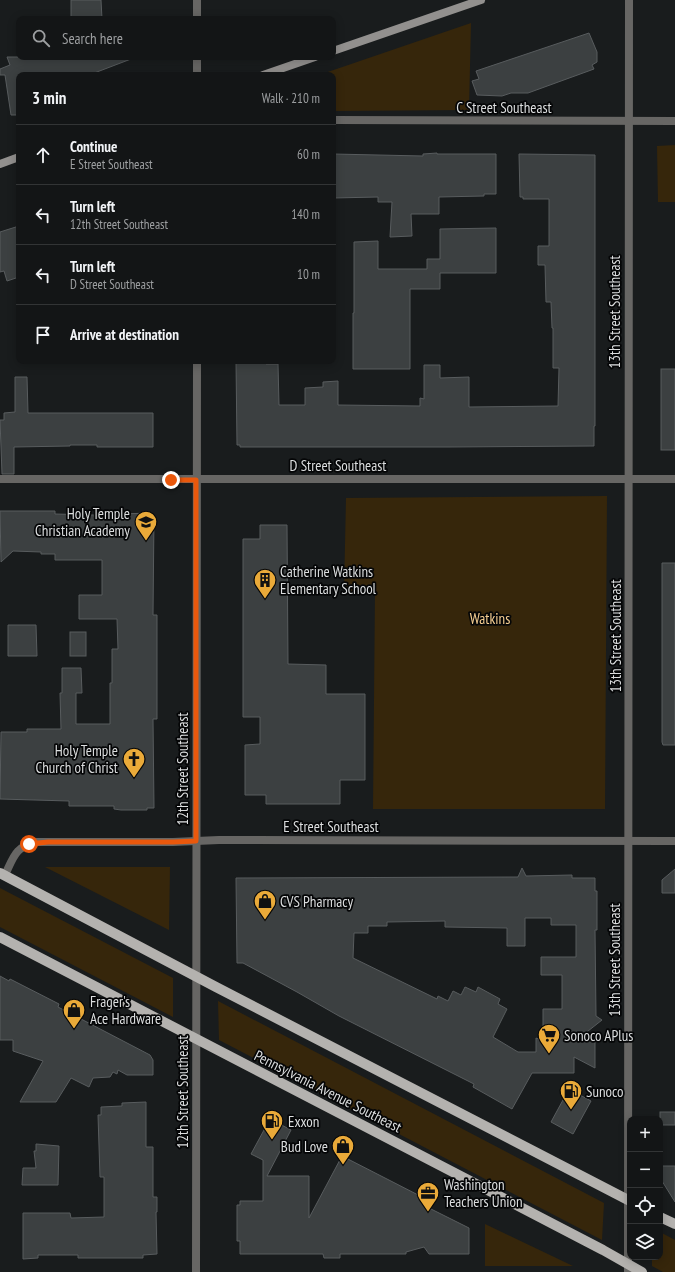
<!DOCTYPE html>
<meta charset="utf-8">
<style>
:root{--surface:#131516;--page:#202223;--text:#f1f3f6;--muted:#9d9fa1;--line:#323435}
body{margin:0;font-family:"PT Sans Narrow",sans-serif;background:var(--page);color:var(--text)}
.controls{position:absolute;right:12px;bottom:12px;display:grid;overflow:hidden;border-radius:8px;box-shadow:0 2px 10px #0003}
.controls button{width:36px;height:36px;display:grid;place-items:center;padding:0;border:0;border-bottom:1px solid var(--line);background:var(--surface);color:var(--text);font:20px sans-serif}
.stop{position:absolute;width:12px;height:12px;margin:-9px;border:3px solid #ea580c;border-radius:50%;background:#fff}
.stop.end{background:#ea580c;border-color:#fff;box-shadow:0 1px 4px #0008}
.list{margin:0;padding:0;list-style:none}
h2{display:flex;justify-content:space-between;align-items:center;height:52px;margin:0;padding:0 16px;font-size:17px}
h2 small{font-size:13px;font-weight:400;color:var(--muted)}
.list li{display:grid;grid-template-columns:26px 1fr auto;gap:12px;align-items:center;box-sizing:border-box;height:60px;padding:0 16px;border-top:1px solid var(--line)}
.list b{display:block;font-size:15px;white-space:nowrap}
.list p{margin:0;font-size:13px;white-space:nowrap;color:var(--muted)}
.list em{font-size:13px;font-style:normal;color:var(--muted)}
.icon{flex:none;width:22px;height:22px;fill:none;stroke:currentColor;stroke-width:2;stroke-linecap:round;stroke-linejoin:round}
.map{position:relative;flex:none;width:675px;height:1272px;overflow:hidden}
.search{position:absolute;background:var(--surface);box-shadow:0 2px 10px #0003;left:16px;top:16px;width:320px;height:44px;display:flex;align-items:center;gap:10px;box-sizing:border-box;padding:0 14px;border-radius:8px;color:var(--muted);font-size:15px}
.panel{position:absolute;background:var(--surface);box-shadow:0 2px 10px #0003;left:16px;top:72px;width:320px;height:292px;border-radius:8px}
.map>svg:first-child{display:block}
</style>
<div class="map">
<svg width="675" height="1272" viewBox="0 0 675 1272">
<rect width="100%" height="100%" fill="#191c1d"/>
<g fill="#36260b">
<path d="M 471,23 L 469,110 L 333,111 L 333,75 L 319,75 Z"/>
<path d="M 675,145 L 675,202 L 658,202 L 657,146 Z"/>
<path d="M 607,496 L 605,809 L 373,809 L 375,591 L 344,592 L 346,498 Z"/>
<path d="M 45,867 L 170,867 L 169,930 Z"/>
<path d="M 0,888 L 173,978 L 173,1017 L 0,927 Z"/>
<path d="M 218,1001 L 604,1203 L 602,1240 L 219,1040 Z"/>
<path d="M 485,1224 L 573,1266 L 485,1266 Z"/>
<path d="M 660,1232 L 675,1240 L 675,1272 L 663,1272 L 652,1266 L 652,1257 L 660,1257 Z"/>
</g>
<g fill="#3c4041" stroke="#585c5e" fill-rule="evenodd">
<path d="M 71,0 L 101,0 L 102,19 L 71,19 Z"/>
<path d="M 589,33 L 597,52 L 597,62 L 592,65 L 594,69 L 528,93 L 511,93 L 502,96 L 477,95 L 472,81 L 479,79 L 476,71 Z"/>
<path d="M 7,57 L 131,57 L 131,59 L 89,75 L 19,75 L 19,115 L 11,115 L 5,75 L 0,75 L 0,69 L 10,65 Z"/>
<path d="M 437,153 L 437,154 L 496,154 L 496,194 L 484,194 L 484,196 L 439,197 L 439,214 L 411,214 L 412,236 L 390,237 L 392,202 L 378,202 L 378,197 L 333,198 L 333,154 L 423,156 L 423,154 Z"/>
<path d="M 519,154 L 595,155 L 595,426 L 594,426 L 594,446 L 449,447 L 240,447 L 240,445 L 237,445 L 236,361 L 266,361 L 266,364 L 278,364 L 279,405 L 305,405 L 305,388 L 323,387 L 323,382 L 338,381 L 338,405 L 420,406 L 420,398 L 424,399 L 424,365 L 440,365 L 440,378 L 469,377 L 469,407 L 558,406 L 559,368 L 553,368 L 553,328 L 552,328 L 551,302 L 546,302 L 545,265 L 538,265 L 538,246 L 549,246 L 549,199 L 523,199 L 523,197 L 520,197 Z"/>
<path d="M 19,226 L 19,277 L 7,281 L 4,271 L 0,272 L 0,232 Z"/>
<path d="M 496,228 L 496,273 L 440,273 L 440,289 L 410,289 L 410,369 L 353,369 L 353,313 L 354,313 L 354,242 L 378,241 L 378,269 L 427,269 L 427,259 L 440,259 L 440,229 Z"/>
<rect x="661" y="369" width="14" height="81"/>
<path d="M 15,377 L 27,377 L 28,413 L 153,413 L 153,447 L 97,447 L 97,445 L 70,445 L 70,446 L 14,447 L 14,474 L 2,474 L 0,420 L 4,420 L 4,413 L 15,412 Z"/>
<path d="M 0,511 L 55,511 L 55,514 L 94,515 L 94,517 L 120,517 L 120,514 L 151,513 L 151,515 L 154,515 L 153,615 L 157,615 L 157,719 L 153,719 L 154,808 L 147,808 L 147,810 L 121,810 L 114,809 L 114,806 L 69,806 L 69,801 L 0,799 L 1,732 L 27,732 L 27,729 L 61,729 L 60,693 L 62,693 L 62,668 L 81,668 L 82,693 L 76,693 L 76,724 L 110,724 L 110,683 L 112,683 L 112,649 L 118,649 L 117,619 L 79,619 L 79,595 L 102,595 L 102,560 L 55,560 L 55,554 L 41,554 L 41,552 L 13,551 L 1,562 Z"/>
<path d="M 260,525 L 287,525 L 288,664 L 326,665 L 326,694 L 365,694 L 365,780 L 340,780 L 340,804 L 266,804 L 266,795 L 245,795 L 245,745 L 260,744 L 260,717 L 243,717 L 243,539 L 260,539 Z"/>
<path d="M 662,563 L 675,563 L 675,745 L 663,745 L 662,742 Z"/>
<path d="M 8,625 L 36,625 L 37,656 L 8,656 Z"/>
<rect x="70" y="632" width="16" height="24"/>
<path d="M 522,868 L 526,876 L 572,875 L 572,878 L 595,878 L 595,891 L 597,891 L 597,930 L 595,930 L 596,1016 L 602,1020 L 583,1035 L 595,1041 L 595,1068 L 574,1057 L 574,1073 L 532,1073 L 512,1109 L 473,1087 L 474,1084 L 339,1016 L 297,992 L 243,963 L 237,963 L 236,878 L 518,877 ZM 525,918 L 551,918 L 551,925 L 576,925 L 576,957 L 541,957 L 541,975 L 562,975 L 562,1009 L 543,1009 L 543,1041 L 536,1038 L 536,1052 L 518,1052 L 493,1037 L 507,1009 L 498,1004 L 500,999 L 478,987 L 476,992 L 465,987 L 461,995 L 453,991 L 448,1001 L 438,996 L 437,999 L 353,958 L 354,933 L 368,933 L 368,926 L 387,926 L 387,922 L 445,921 L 445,927 L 507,928 L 507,946 L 525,946 Z"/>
<path d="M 675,869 L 675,893 L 662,893 L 662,880 Z"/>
<path d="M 0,976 L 9,981 L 10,979 L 59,1004 L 58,1007 L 150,1055 L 153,1060 L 153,1075 L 127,1075 L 118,1070 L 117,1074 L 113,1072 L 110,1077 L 93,1078 L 89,1087 L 71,1078 L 56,1102 L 20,1102 L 43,1061 L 13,1051 L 13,1040 L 0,1040 Z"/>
<path d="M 569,1089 L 591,1101 L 573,1134 L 551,1122 Z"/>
<path d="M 146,1102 L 146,1147 L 153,1147 L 153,1197 L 157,1197 L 157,1212 L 156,1212 L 157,1254 L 143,1255 L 143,1258 L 78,1258 L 78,1255 L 38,1255 L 38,1258 L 23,1259 L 23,1213 L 70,1213 L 71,1218 L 104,1217 L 104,1177 L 100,1177 L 98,1115 L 101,1115 L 101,1107 L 122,1106 L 122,1103 Z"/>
<rect x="660" y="1112" width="15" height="13"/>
<path d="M 270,1119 L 291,1130 L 267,1176 L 309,1176 L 309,1218 L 342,1156 L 426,1199 L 423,1205 L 469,1228 L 469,1254 L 429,1254 L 424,1247 L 406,1252 L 406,1254 L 340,1254 L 340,1258 L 324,1258 L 323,1254 L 240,1254 L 240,1241 L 237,1241 L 237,1205 L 240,1205 L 240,1201 L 263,1201 L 263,1160 L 251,1154 Z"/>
<path d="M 36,1144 L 59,1146 L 58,1185 L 22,1185 L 23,1168 L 36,1168 L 34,1151 L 36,1151 Z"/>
<path d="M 662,1166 L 675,1166 L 675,1202 L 662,1181 Z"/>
</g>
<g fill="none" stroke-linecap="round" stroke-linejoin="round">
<g stroke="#676664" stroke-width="8">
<path d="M 197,0 L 197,19"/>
<path d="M 197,57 L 197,75"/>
<path d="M 333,120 L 675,121"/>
<path d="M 0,479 L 675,479"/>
<path d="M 5,875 C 14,856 15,847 37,842 L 173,842 L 219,840 L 675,841"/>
<path d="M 196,1272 L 197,361"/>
<path d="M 628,1272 L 629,0"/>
</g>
<g stroke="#92908e" stroke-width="8">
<path d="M 333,51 L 481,0"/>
<path d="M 263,75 L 315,57"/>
<path d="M 0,164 L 19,157"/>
</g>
<g stroke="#b4b2af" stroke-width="10">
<path d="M 0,873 L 216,987 L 630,1201"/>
<path d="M 0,937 L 603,1250 L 642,1272"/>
<path d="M 660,1217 L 675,1224"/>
</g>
</g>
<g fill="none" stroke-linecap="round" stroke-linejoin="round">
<path stroke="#ea580c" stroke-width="5" d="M 29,844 L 48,842 L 173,842 L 196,841 L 196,480 L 171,480"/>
</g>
<defs>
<g id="school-pin" transform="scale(1.15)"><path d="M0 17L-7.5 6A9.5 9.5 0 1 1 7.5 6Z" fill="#eaaa39" stroke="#050607"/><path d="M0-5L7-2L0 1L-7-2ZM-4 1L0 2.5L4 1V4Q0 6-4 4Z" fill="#111"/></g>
<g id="building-pin" transform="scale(1.15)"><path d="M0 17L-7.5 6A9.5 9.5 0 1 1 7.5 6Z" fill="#eaaa39" stroke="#050607"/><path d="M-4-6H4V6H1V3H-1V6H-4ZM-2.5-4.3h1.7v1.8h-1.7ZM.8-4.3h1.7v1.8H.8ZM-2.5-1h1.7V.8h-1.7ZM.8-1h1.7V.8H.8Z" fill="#111"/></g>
<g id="church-pin" transform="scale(1.15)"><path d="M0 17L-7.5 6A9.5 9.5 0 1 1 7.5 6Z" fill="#eaaa39" stroke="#050607"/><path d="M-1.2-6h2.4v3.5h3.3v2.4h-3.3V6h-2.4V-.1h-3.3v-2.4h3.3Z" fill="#111"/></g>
<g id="shop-pin" transform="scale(1.15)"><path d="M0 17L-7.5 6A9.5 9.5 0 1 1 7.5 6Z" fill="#eaaa39" stroke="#050607"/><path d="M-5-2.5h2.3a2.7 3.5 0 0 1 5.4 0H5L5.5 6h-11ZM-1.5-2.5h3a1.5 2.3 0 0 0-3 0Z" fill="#111"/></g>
<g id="supermarket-pin" transform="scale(1.15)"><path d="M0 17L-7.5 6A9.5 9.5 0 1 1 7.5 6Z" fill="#eaaa39" stroke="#050607"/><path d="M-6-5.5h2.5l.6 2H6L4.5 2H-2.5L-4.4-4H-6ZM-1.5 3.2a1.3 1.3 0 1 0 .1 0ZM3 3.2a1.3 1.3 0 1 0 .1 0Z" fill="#111"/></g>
<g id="fuel-pin" transform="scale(1.15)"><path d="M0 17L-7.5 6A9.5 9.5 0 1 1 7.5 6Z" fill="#eaaa39" stroke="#050607"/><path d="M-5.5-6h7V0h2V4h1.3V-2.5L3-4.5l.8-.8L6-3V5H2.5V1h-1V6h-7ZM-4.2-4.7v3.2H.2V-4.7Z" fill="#111"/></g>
<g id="office-pin" transform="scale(1.15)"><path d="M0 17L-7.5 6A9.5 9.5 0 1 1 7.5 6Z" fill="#eaaa39" stroke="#050607"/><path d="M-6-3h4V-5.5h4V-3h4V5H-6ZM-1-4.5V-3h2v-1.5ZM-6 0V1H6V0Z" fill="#111"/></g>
</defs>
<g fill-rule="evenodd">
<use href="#school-pin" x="146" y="522"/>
<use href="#building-pin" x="265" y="580"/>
<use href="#church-pin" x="134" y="759"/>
<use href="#shop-pin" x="265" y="901"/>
<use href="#shop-pin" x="74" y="1010"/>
<use href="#supermarket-pin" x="549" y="1035"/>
<use href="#fuel-pin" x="571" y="1091"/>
<use href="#fuel-pin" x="272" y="1121"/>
<use href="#shop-pin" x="343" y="1146"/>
<use href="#office-pin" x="428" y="1193"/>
</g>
<g text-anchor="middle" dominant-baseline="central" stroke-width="3.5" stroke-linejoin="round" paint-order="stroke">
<g font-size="15" fill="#dcdedf" stroke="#050607">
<text x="504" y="107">C Street Southeast</text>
<text transform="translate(614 312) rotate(-90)">13th Street Southeast</text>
<text x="338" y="465">D Street Southeast</text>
<text transform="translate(615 636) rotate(-90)">13th Street Southeast</text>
<text transform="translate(182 769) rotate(-90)">12th Street Southeast</text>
<text x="331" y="826">E Street Southeast</text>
<text transform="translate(614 960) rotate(-90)">13th Street Southeast</text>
<text transform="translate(328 1091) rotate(27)">Pennsylvania Avenue Southeast</text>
<text transform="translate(182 1092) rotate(-90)">12th Street Southeast</text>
</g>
<g font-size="15" fill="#dcdedf" stroke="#050607" text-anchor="start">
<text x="130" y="513" text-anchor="end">Holy Temple<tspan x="130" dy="17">Christian Academy</tspan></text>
<text x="280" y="571">Catherine Watkins<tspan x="280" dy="17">Elementary School</tspan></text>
<text x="118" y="750" text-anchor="end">Holy Temple<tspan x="118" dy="17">Church of Christ</tspan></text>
<text x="280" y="901">CVS Pharmacy</text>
<text x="90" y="1001">Frager's<tspan x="90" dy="17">Ace Hardware</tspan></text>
<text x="564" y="1035">Sonoco APlus</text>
<text x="586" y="1091">Sunoco</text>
<text x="288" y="1121">Exxon</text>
<text x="328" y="1146" text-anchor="end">Bud Love</text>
<text x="444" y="1184">Washington<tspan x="444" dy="17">Teachers Union</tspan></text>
</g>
<g font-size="15" fill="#f7cf92" stroke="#050607">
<text x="490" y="618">Watkins</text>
</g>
</g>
</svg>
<div class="controls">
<button>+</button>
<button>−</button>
<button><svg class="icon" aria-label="locate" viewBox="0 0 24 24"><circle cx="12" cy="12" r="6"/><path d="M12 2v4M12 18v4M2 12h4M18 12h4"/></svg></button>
<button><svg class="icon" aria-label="layers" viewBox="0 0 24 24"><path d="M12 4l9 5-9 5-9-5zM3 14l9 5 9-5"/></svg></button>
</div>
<div class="stop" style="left:29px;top:844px"></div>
<div class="stop end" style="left:171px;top:480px"></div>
<div class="search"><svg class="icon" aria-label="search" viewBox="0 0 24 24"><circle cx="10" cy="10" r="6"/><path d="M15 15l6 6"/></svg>Search here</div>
<section class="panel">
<h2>3 min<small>Walk · 210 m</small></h2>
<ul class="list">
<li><svg class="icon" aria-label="ahead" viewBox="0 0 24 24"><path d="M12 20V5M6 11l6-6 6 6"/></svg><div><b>Continue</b><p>E Street Southeast</p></div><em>60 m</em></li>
<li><svg class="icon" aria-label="left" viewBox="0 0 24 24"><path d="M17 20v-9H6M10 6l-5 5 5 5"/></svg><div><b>Turn left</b><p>12th Street Southeast</p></div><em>140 m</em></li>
<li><svg class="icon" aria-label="left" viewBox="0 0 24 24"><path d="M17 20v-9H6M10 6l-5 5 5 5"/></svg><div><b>Turn left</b><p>D Street Southeast</p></div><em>10 m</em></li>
<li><svg class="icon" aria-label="arrive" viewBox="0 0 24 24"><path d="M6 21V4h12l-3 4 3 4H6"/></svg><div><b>Arrive at destination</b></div></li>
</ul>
</section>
</div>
